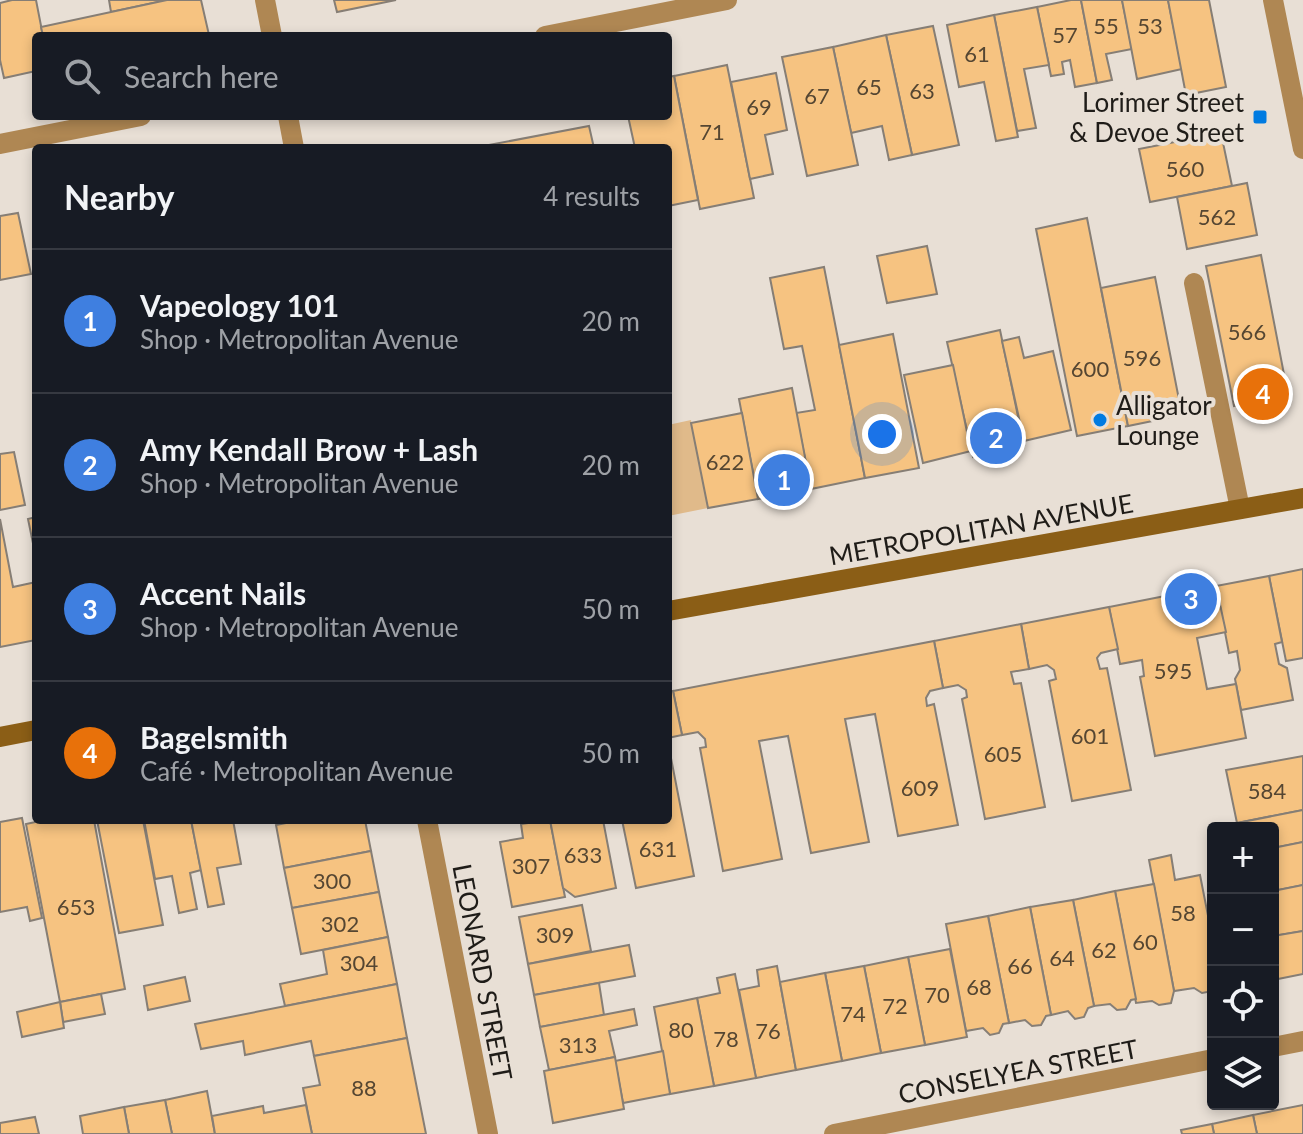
<!DOCTYPE html>
<meta charset="utf-8">
<style>
:root{--surface:#171b24;--page:#242831;--text:#f1f3f6;--muted:#9ea1a6;--line:#363941;--accent:#0f766e}
body{margin:0;font-family:Lato,sans-serif;background:var(--page);color:var(--text)}
.controls{position:absolute;right:24px;bottom:24px;display:grid;overflow:hidden;border-radius:8px;box-shadow:0 4px 12px #0003}
.controls button{width:72px;height:72px;display:grid;place-items:center;padding:0;border:0;border-bottom:2px solid var(--line);background:var(--surface);color:var(--text);font:40px sans-serif}
.you{position:absolute;left:882px;top:434px;width:28px;height:28px;margin:-20px;border:6px solid #fff;border-radius:50%;background:#1a73e8;box-shadow:0 0 0 12px #1a73e833}
.badge{display:grid;place-items:center;width:52px;height:52px;border-radius:50%;background:var(--accent);color:#fff;font-size:26px;font-weight:700}
.pin{position:absolute;translate:-50% -50%;border:4px solid #fff;box-shadow:0 2px 8px #0006}
.list{margin:0;padding:0;list-style:none}
h2{display:flex;justify-content:space-between;align-items:center;height:104px;margin:0;padding:0 32px;font-size:34px}
h2 small{font-size:26px;font-weight:400;color:var(--muted)}
.list li{display:grid;grid-template-columns:52px 1fr auto;gap:24px;align-items:center;box-sizing:border-box;height:144px;padding:0 32px;border-top:2px solid var(--line)}
.list b{display:block;font-size:30px;white-space:nowrap}
.list p{margin:0;font-size:26px;white-space:nowrap;color:var(--muted)}
.list em{font-size:26px;font-style:normal;color:var(--muted)}
.icon{flex:none;width:44px;height:44px;fill:none;stroke:currentColor;stroke-width:2;stroke-linecap:round;stroke-linejoin:round}
.map{position:relative;flex:none;width:1303px;height:1134px;overflow:hidden}
.search{position:absolute;background:var(--surface);box-shadow:0 4px 12px #0003;left:32px;top:32px;width:640px;height:88px;display:flex;align-items:center;gap:20px;box-sizing:border-box;padding:0 28px;border-radius:8px;color:var(--muted);font-size:30px}
.panel{position:absolute;background:var(--surface);box-shadow:0 4px 12px #0003;left:32px;top:144px;width:640px;height:680px;border-radius:8px}
.map>svg:first-child{display:block}
</style>
<div class="map">
<svg width="1303" height="1134" viewBox="0 0 1303 1134">
<rect width="100%" height="100%" fill="#e8dfd5"/>
<path fill="#e0ba8a" d="M 691,420 L 708,508 L 668,516 L 668,425 Z"/>
<g fill="#f6c381" stroke="#867e75" stroke-width="2">
<path d="M 12,0 L 36,0 L 43,36 L 36,36 L 36,71 L 4,78 L 0,60 L 0,3 Z"/>
<path d="M 109,0 L 167,0 L 111,12 Z"/>
<path d="M 167,0 L 201,0 L 209,35 L 43,36 L 41,27 Z"/>
<path d="M 334,0 L 396,0 L 337,12 Z"/>
<path d="M 1071,0 L 1081,0 L 1097,83 L 1075,87 L 1070,60 L 1062,62 L 1064,74 L 1051,76 L 1037,7 Z"/>
<path d="M 1081,0 L 1122,0 L 1132,49 L 1106,54 L 1112,80 L 1097,83 Z"/>
<path d="M 1122,0 L 1168,0 L 1182,69 L 1137,79 Z"/>
<path d="M 1168,0 L 1209,0 L 1226,87 L 1186,95 Z"/>
<path d="M 1037,7 L 1049,65 L 1024,69 L 1036,128 L 1017,131 L 994,15 Z"/>
<path d="M 994,15 L 1018,137 L 996,141 L 984,82 L 959,87 L 947,25 Z"/>
<path d="M 933,26 L 959,145 L 912,155 L 886,35 Z"/>
<path d="M 886,35 L 912,155 L 889,160 L 882,126 L 851,133 L 833,47 Z"/>
<path d="M 833,47 L 858,165 L 807,176 L 782,57 Z"/>
<path d="M 727,65 L 754,198 L 700,209 L 674,76 Z"/>
<path d="M 776,73 L 787,130 L 765,135 L 773,174 L 750,179 L 731,82 Z"/>
<path d="M 674,76 L 698,200 L 668,206 L 668,148 L 635,148 L 628,116 L 668,116 L 668,77 Z"/>
<path d="M 589,126 L 594,148 L 473,148 Z"/>
<path d="M 1221,133 L 1232,186 L 1150,202 L 1139,149 Z"/>
<path d="M 1247,183 L 1257,235 L 1187,249 L 1177,197 Z"/>
<path d="M 18,213 L 31,274 L 0,280 L 0,216 Z"/>
<path d="M 1087,218 L 1128,426 L 1077,436 L 1036,229 Z"/>
<path d="M 927,246 L 937,294 L 887,303 L 877,256 Z"/>
<path d="M 1261,255 L 1288,395 L 1234,406 L 1206,266 Z"/>
<path d="M 824,267 L 865,478 L 811,489 L 796,413 L 815,410 L 802,346 L 784,349 L 770,278 Z"/>
<path d="M 1155,277 L 1182,415 L 1128,426 L 1101,288 Z"/>
<path d="M 1000,330 L 1024,445 L 973,457 L 947,342 Z"/>
<path d="M 893,334 L 919,468 L 865,478 L 839,345 Z"/>
<path d="M 1019,337 L 1024,358 L 1053,351 L 1071,430 L 1024,441 L 1002,341 Z"/>
<path d="M 953,365 L 971,451 L 923,463 L 904,375 Z"/>
<path d="M 792,388 L 811,489 L 758,499 L 739,399 Z"/>
<path d="M 742,413 L 758,499 L 708,508 L 691,423 Z"/>
<path d="M 14,452 L 25,505 L 0,510 L 0,454 Z"/>
<path d="M 36,517 L 36,558 L 28,519 Z"/>
<path d="M 0,519 L 13,587 L 36,582 L 36,640 L 0,647 Z"/>
<path d="M 1303,569 L 1303,658 L 1286,661 L 1269,576 Z"/>
<path d="M 1269,576 L 1282,642 L 1275,644 L 1279,664 L 1287,668 L 1293,700 L 1241,710 L 1235,679 L 1240,670 L 1237,651 L 1229,653 L 1216,586 Z"/>
<path d="M 1216,586 L 1226,632 L 1197,638 L 1207,689 L 1236,684 L 1246,738 L 1155,756 L 1140,677 L 1144,676 L 1142,660 L 1120,664 L 1109,607 Z"/>
<path d="M 1109,607 L 1118,649 L 1101,653 L 1097,658 L 1100,669 L 1107,668 L 1131,790 L 1072,801 L 1049,681 L 1056,679 L 1054,670 L 1047,665 L 1029,669 L 1021,624 Z"/>
<path d="M 1021,624 L 1029,669 L 1011,672 L 1014,684 L 1021,683 L 1045,807 L 985,819 L 962,699 L 967,697 L 966,690 L 958,685 L 943,688 L 934,641 Z"/>
<path d="M 934,641 L 943,688 L 930,691 L 926,698 L 927,706 L 934,704 L 958,825 L 898,836 L 875,714 L 845,719 L 869,842 L 811,853 L 788,736 L 759,741 L 782,859 L 723,871 L 700,748 L 706,747 L 705,739 L 698,732 L 682,735 L 673,691 Z"/>
<path d="M 673,691 L 682,735 L 668,738 L 668,692 Z"/>
<path d="M 670,753 L 694,876 L 636,888 L 622,820 L 668,820 Z"/>
<path d="M 1303,756 L 1303,810 L 1237,823 L 1226,770 Z"/>
<path d="M 1303,810 L 1303,842 L 1273,848 L 1273,828 L 1238,828 L 1237,823 Z"/>
<path d="M 22,818 L 42,918 L 30,921 L 27,907 L 0,912 L 0,822 Z"/>
<path d="M 45,820 L 94,820 L 125,989 L 60,1002 L 26,824 Z"/>
<path d="M 97,820 L 143,820 L 163,925 L 119,933 Z"/>
<path d="M 144,820 L 191,820 L 201,870 L 190,873 L 197,909 L 179,913 L 172,876 L 155,879 Z"/>
<path d="M 191,820 L 233,820 L 241,864 L 217,868 L 224,904 L 208,907 Z"/>
<path d="M 301,820 L 365,820 L 371,851 L 284,868 L 276,825 Z"/>
<path d="M 550,820 L 565,897 L 512,907 L 500,842 L 523,838 L 521,824 Z"/>
<path d="M 550,820 L 603,820 L 616,888 L 575,897 L 563,888 Z"/>
<path d="M 1303,842 L 1303,885 L 1273,891 L 1273,848 Z"/>
<path d="M 371,851 L 379,892 L 292,908 L 284,868 Z"/>
<path d="M 1171,855 L 1175,880 L 1200,875 L 1213,941 L 1213,991 L 1202,993 L 1194,988 L 1174,991 L 1149,860 Z"/>
<path d="M 1154,884 L 1174,991 L 1171,1003 L 1159,1005 L 1152,1001 L 1136,1003 L 1115,891 Z"/>
<path d="M 1303,885 L 1303,931 L 1273,936 L 1273,891 Z"/>
<path d="M 1115,891 L 1136,999 L 1131,1000 L 1126,1009 L 1117,1010 L 1110,1004 L 1094,1006 L 1073,900 Z"/>
<path d="M 379,892 L 388,937 L 301,954 L 292,908 Z"/>
<path d="M 1073,900 L 1094,1006 L 1088,1008 L 1084,1017 L 1075,1019 L 1068,1011 L 1051,1015 L 1030,907 Z"/>
<path d="M 582,905 L 591,951 L 528,964 L 519,917 Z"/>
<path d="M 1030,907 L 1051,1015 L 1046,1016 L 1041,1025 L 1032,1026 L 1025,1020 L 1009,1023 L 988,916 Z"/>
<path d="M 988,916 L 1009,1023 L 1003,1024 L 999,1033 L 990,1035 L 983,1028 L 966,1031 L 946,924 Z"/>
<path d="M 1303,931 L 1303,974 L 1273,980 L 1273,936 Z"/>
<path d="M 388,937 L 397,984 L 285,1006 L 280,984 L 327,974 L 323,950 Z"/>
<path d="M 629,945 L 635,976 L 534,995 L 528,964 Z"/>
<path d="M 950,949 L 967,1037 L 925,1045 L 908,957 Z"/>
<path d="M 908,957 L 925,1045 L 881,1053 L 864,966 Z"/>
<path d="M 777,966 L 796,1070 L 756,1078 L 739,990 L 759,986 L 757,970 Z"/>
<path d="M 864,966 L 881,1053 L 842,1061 L 825,973 Z"/>
<path d="M 825,973 L 842,1061 L 796,1070 L 780,982 Z"/>
<path d="M 735,974 L 756,1078 L 714,1086 L 697,998 L 720,993 L 717,978 Z"/>
<path d="M 185,977 L 190,1001 L 148,1010 L 144,986 Z"/>
<path d="M 599,983 L 604,1015 L 540,1027 L 534,995 Z"/>
<path d="M 397,984 L 407,1038 L 314,1056 L 311,1041 L 245,1055 L 243,1041 L 201,1049 L 195,1024 Z"/>
<path d="M 101,994 L 105,1014 L 63,1022 L 60,1002 Z"/>
<path d="M 697,998 L 714,1086 L 670,1094 L 654,1007 Z"/>
<path d="M 60,1002 L 64,1028 L 22,1037 L 17,1012 Z"/>
<path d="M 634,1009 L 637,1025 L 609,1031 L 615,1057 L 549,1070 L 540,1027 Z"/>
<path d="M 407,1038 L 426,1134 L 312,1134 L 303,1088 L 320,1085 L 314,1056 Z"/>
<path d="M 663,1051 L 670,1094 L 623,1103 L 615,1061 Z"/>
<path d="M 615,1057 L 624,1109 L 553,1123 L 544,1071 Z"/>
<path d="M 207,1091 L 215,1134 L 172,1134 L 165,1100 Z"/>
<path d="M 165,1100 L 172,1134 L 129,1134 L 124,1107 Z"/>
<path d="M 306,1105 L 312,1134 L 215,1134 L 212,1116 L 263,1106 L 264,1113 Z"/>
<path d="M 1303,1105 L 1303,1134 L 1257,1134 L 1253,1115 Z"/>
<path d="M 124,1107 L 129,1134 L 83,1134 L 80,1116 Z"/>
<path d="M 1253,1115 L 1257,1134 L 1214,1134 L 1212,1124 Z"/>
<path d="M 35,1117 L 39,1134 L 0,1134 L 0,1123 Z"/>
<path d="M 1212,1124 L 1214,1134 L 1182,1134 L 1181,1130 Z"/>
</g>
<g fill="none" stroke-linecap="round" stroke-linejoin="round">
<path stroke="#af8753" stroke-width="20" d="M 1194,283 L 1240,509"/>
<g stroke="#af8753" stroke-width="20">
<path d="M 265,0 L 272,36"/>
<path d="M 1273,0 L 1303,149"/>
<path d="M 545,36 L 727,0"/>
<path d="M 288,116 L 294,148"/>
<path d="M 0,144 L 141,116"/>
<path d="M 427,820 L 488,1134"/>
<path d="M 1273,1047 L 1303,1041"/>
<path d="M 834,1134 L 1213,1059"/>
</g>
<g stroke="#8b5e16" stroke-width="20">
<path d="M 668,611 L 1303,498"/>
<path d="M 0,737 L 36,730"/>
</g>
</g>
<g fill="#007be1" stroke="#e8dfd5" stroke-width="3">
<rect x="1252" y="109" width="16" height="16" rx="4"/>
<circle cx="1100" cy="420" r="8"/>
</g>
<g text-anchor="middle" dominant-baseline="central" stroke-width="8" stroke-linejoin="round" paint-order="stroke">
<g font-size="22" fill="#554632">
<text x="1106" y="25">55</text>
<text x="1150" y="25">53</text>
<text x="1065" y="34">57</text>
<text x="977" y="53">61</text>
<text x="869" y="86">65</text>
<text x="922" y="90">63</text>
<text x="817" y="95">67</text>
<text x="759" y="106">69</text>
<text x="712" y="131">71</text>
<text x="1185" y="168">560</text>
<text x="1217" y="216">562</text>
<text x="1247" y="331">566</text>
<text x="1142" y="357">596</text>
<text x="1090" y="368">600</text>
<text x="725" y="461">622</text>
<text x="1173" y="670">595</text>
<text x="1090" y="735">601</text>
<text x="1003" y="753">605</text>
<text x="920" y="787">609</text>
<text x="1267" y="790">584</text>
<text x="658" y="848">631</text>
<text x="583" y="854">633</text>
<text x="531" y="865">307</text>
<text x="332" y="880">300</text>
<text x="76" y="906">653</text>
<text x="1183" y="912">58</text>
<text x="340" y="923">302</text>
<text x="555" y="934">309</text>
<text x="1145" y="941">60</text>
<text x="1104" y="949">62</text>
<text x="1062" y="957">64</text>
<text x="359" y="962">304</text>
<text x="1020" y="965">66</text>
<text x="979" y="986">68</text>
<text x="937" y="994">70</text>
<text x="895" y="1005">72</text>
<text x="853" y="1013">74</text>
<text x="681" y="1029">80</text>
<text x="768" y="1030">76</text>
<text x="726" y="1038">78</text>
<text x="578" y="1044">313</text>
<text x="364" y="1087">88</text>
</g>
<g font-size="26" fill="#1f1c18" stroke="#e8dfd5" text-anchor="end">
<text x="1244" y="102">Lorimer Street<tspan x="1244" dy="30">&amp; Devoe Street</tspan></text>
<text x="1116" y="405" text-anchor="start">Alligator<tspan x="1116" dy="30">Lounge</tspan></text>
</g>
<g font-size="26" fill="#1f1c18" stroke="#e8dfd5">
<text transform="translate(981 529) rotate(-10)">METROPOLITAN AVENUE</text>
<text transform="translate(483 972) rotate(79)">LEONARD STREET</text>
<text transform="translate(1018 1071) rotate(-11)">CONSELYEA STREET</text>
</g>
</g>
</svg>
<div class="controls">
<button>+</button>
<button>−</button>
<button><svg class="icon" aria-label="locate" viewBox="0 0 24 24"><circle cx="12" cy="12" r="6"/><path d="M12 2v4M12 18v4M2 12h4M18 12h4"/></svg></button>
<button><svg class="icon" aria-label="layers" viewBox="0 0 24 24"><path d="M12 4l9 5-9 5-9-5zM3 14l9 5 9-5"/></svg></button>
</div>
<div class="you"></div>
<div class="pin badge" style="left:784px;top:480px;background:#3f7fe0">1</div>
<div class="pin badge" style="left:996px;top:438px;background:#3f7fe0">2</div>
<div class="pin badge" style="left:1191px;top:599px;background:#3f7fe0">3</div>
<div class="pin badge" style="left:1263px;top:394px;background:#e8710a">4</div>
<div class="search"><svg class="icon" aria-label="search" viewBox="0 0 24 24"><circle cx="10" cy="10" r="6"/><path d="M15 15l6 6"/></svg>Search here</div>
<section class="panel">
<h2>Nearby<small>4 results</small></h2>
<ul class="list">
<li><span class="badge" style="background:#3f7fe0">1</span><div><b>Vapeology 101</b><p>Shop · Metropolitan Avenue</p></div><em>20 m</em></li>
<li><span class="badge" style="background:#3f7fe0">2</span><div><b>Amy Kendall Brow + Lash</b><p>Shop · Metropolitan Avenue</p></div><em>20 m</em></li>
<li><span class="badge" style="background:#3f7fe0">3</span><div><b>Accent Nails</b><p>Shop · Metropolitan Avenue</p></div><em>50 m</em></li>
<li><span class="badge" style="background:#e8710a">4</span><div><b>Bagelsmith</b><p>Café · Metropolitan Avenue</p></div><em>50 m</em></li>
</ul>
</section>
</div>
